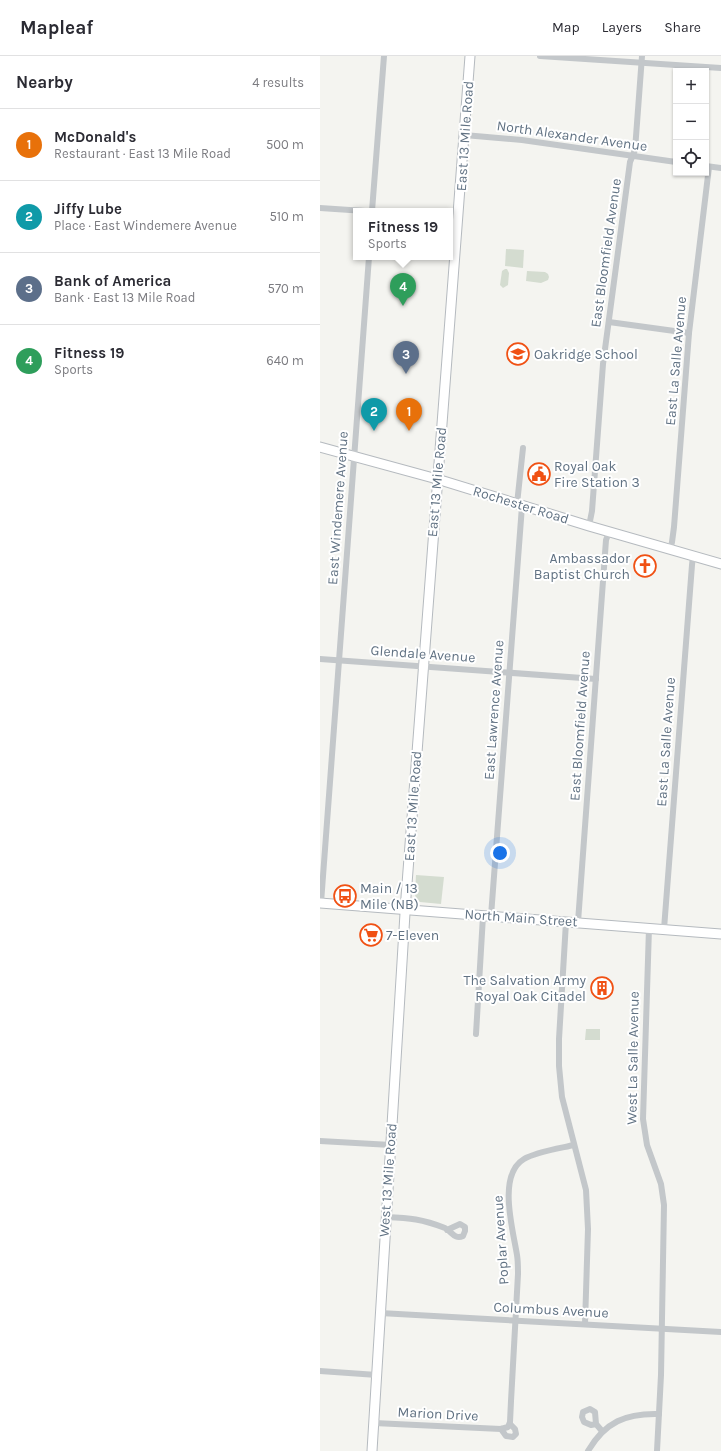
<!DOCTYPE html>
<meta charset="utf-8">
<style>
:root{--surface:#fff;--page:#f7f7f7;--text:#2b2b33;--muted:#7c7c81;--line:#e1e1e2;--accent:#db2777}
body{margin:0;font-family:Karla,sans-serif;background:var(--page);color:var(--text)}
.controls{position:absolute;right:12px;top:12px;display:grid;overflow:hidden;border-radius:0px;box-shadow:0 1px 3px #0004}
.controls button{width:36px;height:36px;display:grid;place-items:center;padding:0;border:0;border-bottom:1px solid var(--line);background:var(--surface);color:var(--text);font:20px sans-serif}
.you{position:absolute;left:180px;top:797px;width:14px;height:14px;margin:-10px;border:3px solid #fff;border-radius:50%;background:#1a73e8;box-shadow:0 0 0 6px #1a73e833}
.badge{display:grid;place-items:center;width:26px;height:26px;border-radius:50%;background:var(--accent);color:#fff;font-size:13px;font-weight:700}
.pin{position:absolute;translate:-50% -33px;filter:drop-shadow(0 1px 2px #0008)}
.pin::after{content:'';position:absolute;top:21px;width:14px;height:12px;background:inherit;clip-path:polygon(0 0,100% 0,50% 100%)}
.popup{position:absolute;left:33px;top:152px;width:100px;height:52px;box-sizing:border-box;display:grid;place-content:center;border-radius:0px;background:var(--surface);filter:drop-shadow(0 1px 3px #0005);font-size:13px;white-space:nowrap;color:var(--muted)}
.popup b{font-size:15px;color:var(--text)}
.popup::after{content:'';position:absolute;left:50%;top:100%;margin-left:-8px;border:8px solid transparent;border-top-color:var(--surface)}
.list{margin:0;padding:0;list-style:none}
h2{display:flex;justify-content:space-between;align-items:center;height:52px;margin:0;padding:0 16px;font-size:17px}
h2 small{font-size:13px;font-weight:400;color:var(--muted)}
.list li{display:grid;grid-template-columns:26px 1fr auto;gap:12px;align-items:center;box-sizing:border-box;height:72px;padding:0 16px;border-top:1px solid var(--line)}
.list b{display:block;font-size:15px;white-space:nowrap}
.list p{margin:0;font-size:13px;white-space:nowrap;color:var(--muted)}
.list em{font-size:13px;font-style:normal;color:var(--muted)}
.icon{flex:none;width:22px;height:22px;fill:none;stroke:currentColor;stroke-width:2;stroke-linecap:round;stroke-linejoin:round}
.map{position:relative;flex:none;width:401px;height:1395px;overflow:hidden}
header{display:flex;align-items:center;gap:24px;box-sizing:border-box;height:56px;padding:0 20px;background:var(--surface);border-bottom:1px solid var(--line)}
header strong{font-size:19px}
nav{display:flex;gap:22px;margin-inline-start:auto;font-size:14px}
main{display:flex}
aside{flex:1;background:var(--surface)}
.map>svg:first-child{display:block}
</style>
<header>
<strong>Mapleaf</strong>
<nav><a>Map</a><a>Layers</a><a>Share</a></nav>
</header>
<main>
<aside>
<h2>Nearby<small>4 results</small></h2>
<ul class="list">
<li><span class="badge" style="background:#e8710a">1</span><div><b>McDonald's</b><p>Restaurant · East 13 Mile Road</p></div><em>500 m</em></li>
<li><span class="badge" style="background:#0f9aa8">2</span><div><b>Jiffy Lube</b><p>Place · East Windemere Avenue</p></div><em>510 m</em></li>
<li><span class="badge" style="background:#5c6f8a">3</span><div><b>Bank of America</b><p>Bank · East 13 Mile Road</p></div><em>570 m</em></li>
<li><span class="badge" style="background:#2e9e5b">4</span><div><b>Fitness 19</b><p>Sports</p></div><em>640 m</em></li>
</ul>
</aside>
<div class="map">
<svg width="401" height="1395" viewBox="0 0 401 1395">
<rect width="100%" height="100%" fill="#f4f4f0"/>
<g fill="#d4dcd0">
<path d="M 186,193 L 204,194 L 203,212 L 185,210 Z"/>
<path d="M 185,213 L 187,213 L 189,217 L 188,229 L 183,232 L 180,229 L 182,215 Z"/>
<path d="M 207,215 L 225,216 L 228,218 L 229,221 L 228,224 L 221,227 L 206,225 Z"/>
<path d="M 96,819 L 124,821 L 121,848 L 100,846 L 96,844 L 95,838 Z"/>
<path d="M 266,973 L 280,973 L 280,984 L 265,984 Z"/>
</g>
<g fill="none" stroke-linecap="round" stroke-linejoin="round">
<g stroke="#b5babf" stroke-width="11">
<g id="secondary">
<path d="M 0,391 L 117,423 L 269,470 L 401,508"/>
<path d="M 0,847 L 401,878"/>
<path d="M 52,1395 C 64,1210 73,1025 86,841 C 106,560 130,280 150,0"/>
</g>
</g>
<g stroke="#c3c7ca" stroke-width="6">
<path d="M 220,0 L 401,12"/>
<path d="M 144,79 L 202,84 L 356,106"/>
<path d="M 386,110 L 401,112"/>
<path d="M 0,152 L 45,155"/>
<path d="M 52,155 L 64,0"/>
<path d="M 130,161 L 138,162"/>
<path d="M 289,266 L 369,277"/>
<path d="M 197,448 L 203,392"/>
<path d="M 269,470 L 272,455 L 283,308 L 310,106 L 315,94 L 322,0"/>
<path d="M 350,494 L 352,486 L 354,471 L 369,277 L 389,111"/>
<path d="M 0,603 L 276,623"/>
<path d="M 1,847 L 49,201"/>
<path d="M 171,860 L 202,450"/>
<path d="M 246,866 L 239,983 L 239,1010 L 242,1041 L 266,1134 L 268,1173 L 265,1268"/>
<path d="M 258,866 L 286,484 L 289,476"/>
<path d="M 329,872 L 323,1063 L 327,1089 L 341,1128 L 344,1149 L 341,1319 L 337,1395"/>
<path d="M 344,873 L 372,509 L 373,500"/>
<path d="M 156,978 L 163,860"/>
<path d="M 0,1085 L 71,1089"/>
<path d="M 66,1161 C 90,1162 102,1163 125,1172 C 132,1176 135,1184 143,1180 L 145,1175 L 145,1171 L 140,1168 L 127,1174"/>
<path d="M 60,1257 L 401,1276"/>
<path d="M 0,1315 L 57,1319"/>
<path d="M 54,1367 L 181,1373 L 188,1371 L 190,1366 L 191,1345 L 198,1218 C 198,1211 198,1205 197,1199 C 193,1174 177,1119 204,1103 C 215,1096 241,1092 254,1089"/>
<path d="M 276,1368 L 271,1369 L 264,1366 L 262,1361 L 263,1356 L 270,1353 L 275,1356 L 276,1368 L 282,1375"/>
<path d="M 181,1373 L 186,1380 L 193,1381 L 196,1378 L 195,1373 L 190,1368"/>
<path d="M 268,1395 C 285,1366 306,1357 339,1358"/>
</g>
<use href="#secondary" stroke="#fff" stroke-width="9"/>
</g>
<defs>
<g id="school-ring" transform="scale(1.15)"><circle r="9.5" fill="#fff" stroke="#f05114" stroke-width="1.5"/><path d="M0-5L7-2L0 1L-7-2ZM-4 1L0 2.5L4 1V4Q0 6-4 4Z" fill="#f05114"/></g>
<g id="civic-ring" transform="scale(1.15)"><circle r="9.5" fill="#fff" stroke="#f05114" stroke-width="1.5"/><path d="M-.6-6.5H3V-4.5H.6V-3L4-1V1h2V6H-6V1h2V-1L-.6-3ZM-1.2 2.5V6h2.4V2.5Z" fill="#f05114"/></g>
<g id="church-ring" transform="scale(1.15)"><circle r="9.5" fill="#fff" stroke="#f05114" stroke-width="1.5"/><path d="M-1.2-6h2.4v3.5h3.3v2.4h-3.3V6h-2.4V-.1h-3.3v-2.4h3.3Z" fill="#f05114"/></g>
<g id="bus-ring" transform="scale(1.15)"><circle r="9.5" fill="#fff" stroke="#f05114" stroke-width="1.5"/><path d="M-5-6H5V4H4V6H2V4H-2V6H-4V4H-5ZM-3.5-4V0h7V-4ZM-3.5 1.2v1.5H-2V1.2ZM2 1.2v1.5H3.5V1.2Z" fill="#f05114"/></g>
<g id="supermarket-ring" transform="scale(1.15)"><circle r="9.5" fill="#fff" stroke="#f05114" stroke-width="1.5"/><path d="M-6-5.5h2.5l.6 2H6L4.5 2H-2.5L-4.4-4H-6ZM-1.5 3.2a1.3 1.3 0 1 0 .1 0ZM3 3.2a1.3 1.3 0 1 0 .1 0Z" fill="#f05114"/></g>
<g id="building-ring" transform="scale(1.15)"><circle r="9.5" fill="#fff" stroke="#f05114" stroke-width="1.5"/><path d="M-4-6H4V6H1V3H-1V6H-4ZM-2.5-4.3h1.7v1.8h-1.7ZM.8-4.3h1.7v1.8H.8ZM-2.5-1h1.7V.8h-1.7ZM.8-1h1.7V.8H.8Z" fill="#f05114"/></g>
</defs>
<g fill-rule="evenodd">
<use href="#school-ring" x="198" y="298"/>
<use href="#civic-ring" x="219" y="418"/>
<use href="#church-ring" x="325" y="510"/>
<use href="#bus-ring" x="25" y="840"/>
<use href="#supermarket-ring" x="51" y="879"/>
<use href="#building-ring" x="282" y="932"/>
</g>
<g text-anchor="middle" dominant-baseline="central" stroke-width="4" stroke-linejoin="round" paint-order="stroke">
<g font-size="14" fill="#617283" stroke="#fff">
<text transform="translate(145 80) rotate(-86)">East 13 Mile Road</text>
<text transform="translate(252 80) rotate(8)">North Alexander Avenue</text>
<text transform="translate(286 197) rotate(-82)">East Bloomfield Avenue</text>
<text transform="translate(356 305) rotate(-85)">East La Salle Avenue</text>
<text transform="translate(117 426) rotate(-85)">East 13 Mile Road</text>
<text transform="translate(201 449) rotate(17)">Rochester Road</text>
<text transform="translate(18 452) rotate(-86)">East Windemere Avenue</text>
<text transform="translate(103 598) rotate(4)">Glendale Avenue</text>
<text transform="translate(174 654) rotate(-86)">East Lawrence Avenue</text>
<text transform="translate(260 670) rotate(-86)">East Bloomfield Avenue</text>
<text transform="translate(346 686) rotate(-86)">East La Salle Avenue</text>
<text transform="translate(93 750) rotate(-86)">East 13 Mile Road</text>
<text transform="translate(201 862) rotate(4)">North Main Street</text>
<text transform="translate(313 1002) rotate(-89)">West La Salle Avenue</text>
<text transform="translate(68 1124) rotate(-86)">West 13 Mile Road</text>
<text transform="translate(181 1184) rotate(-94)">Poplar Avenue</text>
<text transform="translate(231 1254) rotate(3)">Columbus Avenue</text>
<text transform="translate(118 1358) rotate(3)">Marion Drive</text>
</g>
<g font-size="14" fill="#617283" stroke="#fff" text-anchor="start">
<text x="214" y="298">Oakridge School</text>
<text x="234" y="410">Royal Oak<tspan x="234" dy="16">Fire Station 3</tspan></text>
<text x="310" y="502" text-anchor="end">Ambassador<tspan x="310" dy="16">Baptist Church</tspan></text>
<text x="40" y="832">Main / 13<tspan x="40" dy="16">Mile (NB)</tspan></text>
<text x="66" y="879">7-Eleven</text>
<text x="266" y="924" text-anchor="end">The Salvation Army<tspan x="266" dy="16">Royal Oak Citadel</tspan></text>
</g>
</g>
</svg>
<div class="controls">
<button>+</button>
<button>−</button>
<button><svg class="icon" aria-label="locate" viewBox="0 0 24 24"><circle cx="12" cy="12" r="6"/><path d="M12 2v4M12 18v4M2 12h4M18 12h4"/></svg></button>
</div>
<div class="you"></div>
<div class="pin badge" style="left:89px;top:375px;background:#e8710a">1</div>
<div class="pin badge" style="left:54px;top:375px;background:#0f9aa8">2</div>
<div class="pin badge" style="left:86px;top:318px;background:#5c6f8a">3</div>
<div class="pin badge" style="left:83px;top:250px;background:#2e9e5b">4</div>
<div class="popup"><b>Fitness 19</b>Sports</div>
</div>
</main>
